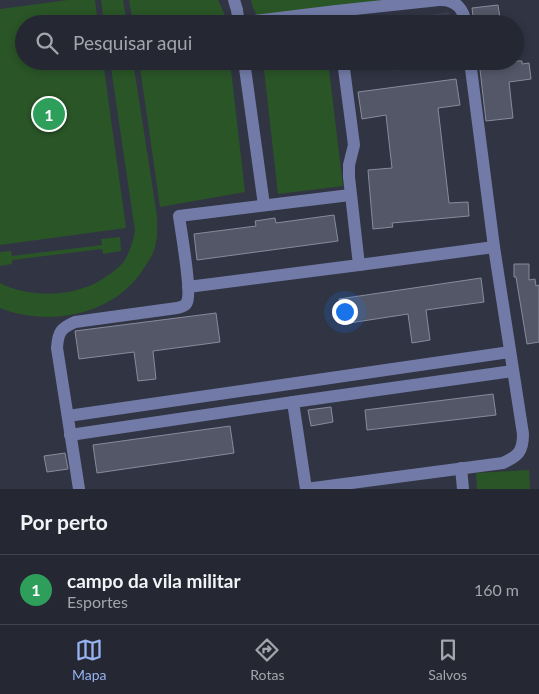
<!DOCTYPE html>
<html lang="pt">
<style>
:root{--surface:#252732;--page:#31333e;--text:#f1f3f6;--muted:#a3a5ac;--line:#42444d;--accent:#95b2f1}
body{margin:0;font-family:Lato,sans-serif;background:var(--page);color:var(--text)}
.you{position:absolute;left:344px;top:311px;width:18px;height:18px;margin:-12px;border:4px solid #fff;border-radius:50%;background:#1a73e8;box-shadow:0 0 0 8px #1a73e833}
.badge{display:grid;place-items:center;width:32px;height:32px;border-radius:50%;background:var(--accent);color:#fff;font-size:16px;font-weight:700}
.pin{position:absolute;translate:-50% -50%;border:2px solid #fff;box-shadow:0 1px 5px #0006}
.list{margin:0;padding:0;list-style:none}
h2{display:flex;justify-content:space-between;align-items:center;height:65px;margin:0;padding:0 20px;font-size:21px}
h2 small{font-size:16px;font-weight:400;color:var(--muted)}
.list li{display:grid;grid-template-columns:32px 1fr auto;gap:15px;align-items:center;box-sizing:border-box;height:70px;padding:0 20px;border-top:1px solid var(--line)}
.list b{display:block;font-size:19px;white-space:nowrap}
.list p{margin:0;font-size:16px;white-space:nowrap;color:var(--muted)}
.list em{font-size:16px;font-style:normal;color:var(--muted)}
.icon{flex:none;width:28px;height:28px;fill:none;stroke:currentColor;stroke-width:2;stroke-linecap:round;stroke-linejoin:round}
.map{position:relative;flex:none;width:539px;height:489px;overflow:hidden}
.search{position:absolute;background:var(--surface);box-shadow:0 2px 8px #0003;left:15px;right:15px;top:15px;height:55px;display:flex;align-items:center;gap:12px;box-sizing:border-box;padding:0 18px;border-radius:28px;color:var(--muted);font-size:19px}
.sheet{height:135px;background:var(--surface)}
nav{display:flex;justify-content:space-around;align-items:center;box-sizing:border-box;height:70px;border-top:1px solid var(--line);background:var(--surface);font-size:14px;color:var(--muted)}
nav a{display:grid;justify-items:center;gap:2px}
nav .on{color:var(--accent)}
.map>svg:first-child{display:block}
</style>
<div class="map">
<svg width="539" height="489" viewBox="0 0 539 489">
<rect width="100%" height="100%" fill="#313443"/>
<g fill="#393e52">
<path d="M 449,12 L 450,24 L 361,24 Z"/>
<path d="M 392,61 L 455,61 L 456,63 L 393,71 Z"/>
</g>
<g fill="#2a5527">
<path d="M 68,0 L 95,0 L 98,24 L 24,24 L 24,61 L 103,61 L 126,228 L 0,245 L 0,9 Z"/>
<path d="M 101,0 L 123,0 L 127,24 L 104,24 Z"/>
<path d="M 129,0 L 218,0 L 224,13 L 225,24 L 133,24 Z"/>
<path d="M 251,0 L 406,0 L 257,16 L 252,5 Z"/>
<path d="M 110,61 L 133,61 L 157,216 C 157,226 158,237 155,247 C 153,255 147,264 142,271 C 112,316 48,327 0,308 L 0,283 C 22,295 60,297 83,288 C 91,286 98,282 104,278 C 112,273 120,267 125,260 C 130,251 133,241 135,231 Z"/>
<path d="M 139,61 L 230,61 L 245,192 L 160,207 Z"/>
<path d="M 263,61 L 328,61 L 343,186 L 278,194 Z"/>
<path d="M 120,237 L 121,251 L 103,254 L 102,249 L 12,260 L 12,264 L 0,266 L 0,252 L 11,251 L 12,256 L 102,245 L 101,239 Z"/>
<path d="M 529,470 L 530,489 L 477,489 L 476,473 Z"/>
</g>
<g fill="#545767" stroke="#878b9c">
<path d="M 498,5 L 501,24 L 474,24 L 472,8 Z"/>
<path d="M 479,61 L 522,61 L 522,64 L 529,63 L 531,79 L 509,82 L 513,118 L 486,121 Z"/>
<path d="M 456,79 L 460,105 L 438,108 L 449,203 L 468,202 L 469,216 L 392,223 L 393,227 L 373,229 L 368,170 L 392,168 L 386,115 L 362,119 L 358,92 Z"/>
<path d="M 334,215 L 338,241 L 197,260 L 194,234 L 256,226 L 255,221 L 275,218 L 276,223 Z"/>
<path d="M 514,264 L 529,264 L 529,280 L 535,279 L 536,286 L 539,285 L 539,342 L 527,344 L 516,277 L 514,277 Z"/>
<path d="M 481,278 L 484,302 L 426,310 L 430,340 L 412,343 L 408,314 L 343,324 L 339,299 Z"/>
<path d="M 216,313 L 220,342 L 153,351 L 156,379 L 138,381 L 134,352 L 79,359 L 75,331 Z"/>
<path d="M 493,394 L 496,415 L 367,430 L 365,410 Z"/>
<path d="M 331,407 L 333,422 L 311,426 L 308,410 Z"/>
<path d="M 230,426 L 234,453 L 97,473 L 93,445 Z"/>
<path d="M 65,453 L 68,469 L 47,472 L 44,456 Z"/>
</g>
<g fill="none" stroke-linecap="round" stroke-linejoin="round">
<g stroke="#727ba7" stroke-width="12">
<path d="M 234,0 L 237,10 L 239,24"/>
<path d="M 441,0 C 456,0 464,9 466,24"/>
<path d="M 239,23 L 336,11"/>
<path d="M 338,24 L 336,11 L 439,0"/>
<path d="M 244,61 L 264,205"/>
<path d="M 359,265 L 494,247"/>
<path d="M 188,287 L 359,265 L 349,177 L 349,165 L 354,145 L 343,61"/>
<path d="M 293,402 L 306,489"/>
<path d="M 68,416 L 510,352"/>
<path d="M 70,435 L 293,402 L 513,371"/>
<path d="M 461,468 L 463,489"/>
<path d="M 79,489 L 57,348 C 58,332 61,328 75,322 L 177,308 C 181,307 186,306 187,302 C 192,292 181,231 179,216 L 350,195"/>
<path d="M 306,489 L 503,463 C 518,456 523,452 523,434 L 494,247 L 470,61"/>
</g>
</g>
</svg>
<div class="you"></div>
<div class="pin badge" style="left:49px;top:114px;background:#2e9e5b">1</div>
<div class="search"><svg class="icon" aria-label="search" viewBox="0 0 24 24"><circle cx="10" cy="10" r="6"/><path d="M15 15l6 6"/></svg>Pesquisar aqui</div>
</div>
<section class="sheet">
<h2>Por perto<small></small></h2>
<ul class="list">
<li><span class="badge" style="background:#2e9e5b">1</span><div><b>campo da vila militar</b><p>Esportes</p></div><em>160 m</em></li>
</ul>
</section>
<nav>
<a class="on"><svg class="icon" aria-label="map" viewBox="0 0 24 24"><path d="M3 6l6-2 6 2 6-2v14l-6 2-6-2-6 2zM9 4v14M15 6v14"/></svg>Mapa</a>
<a><svg class="icon" aria-label="directions" viewBox="0 0 24 24"><path d="M12 3l9 9-9 9-9-9zM9 14v-3h6M13 9l2 2-2 2"/></svg>Rotas</a>
<a><svg class="icon" aria-label="saved" viewBox="0 0 24 24"><path d="M7 4h10v16l-5-4-5 4z"/></svg>Salvos</a>
</nav>
